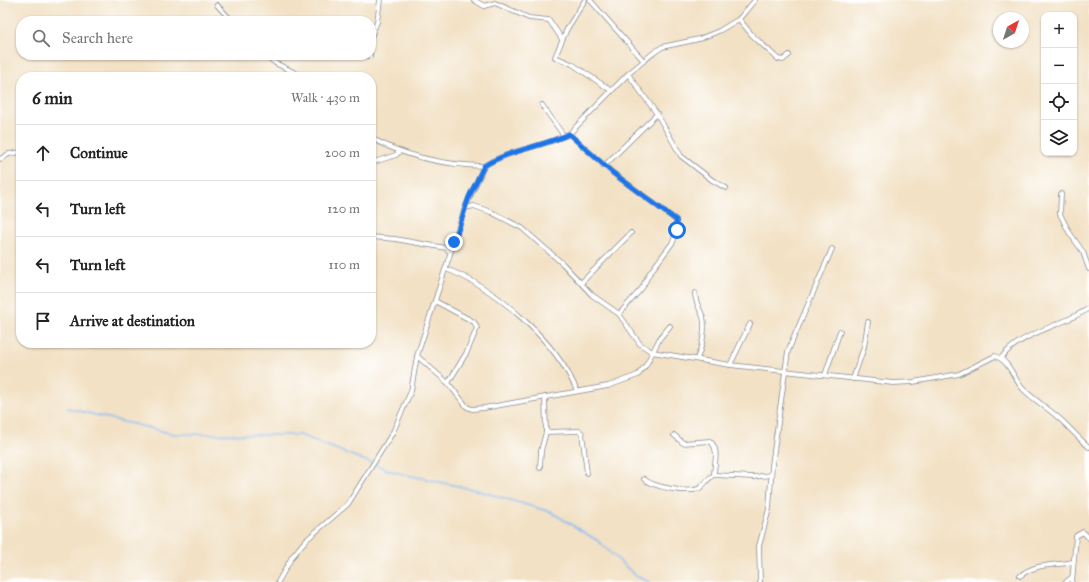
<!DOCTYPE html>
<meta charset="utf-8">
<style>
:root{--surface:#fff;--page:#f6f6f6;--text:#222;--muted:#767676;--line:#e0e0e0}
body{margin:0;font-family:"IM FELL Great Primer",serif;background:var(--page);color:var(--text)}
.controls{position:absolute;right:12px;top:12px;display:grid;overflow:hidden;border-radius:8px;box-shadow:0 1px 3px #0004}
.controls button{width:36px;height:36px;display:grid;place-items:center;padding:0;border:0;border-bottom:1px solid var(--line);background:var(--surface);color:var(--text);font:20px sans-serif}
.compass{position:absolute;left:993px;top:12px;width:36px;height:36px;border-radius:50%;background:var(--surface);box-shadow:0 1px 3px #0004;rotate:39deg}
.stop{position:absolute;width:12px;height:12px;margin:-9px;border:3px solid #1a73e8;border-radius:50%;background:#fff}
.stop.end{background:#1a73e8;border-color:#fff;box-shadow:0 1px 4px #0008}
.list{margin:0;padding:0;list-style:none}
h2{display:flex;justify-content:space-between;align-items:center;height:52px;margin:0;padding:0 16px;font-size:17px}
h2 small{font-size:13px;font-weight:400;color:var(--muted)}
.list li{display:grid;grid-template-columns:26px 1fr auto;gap:12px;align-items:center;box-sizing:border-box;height:56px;padding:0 16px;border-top:1px solid var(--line)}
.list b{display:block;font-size:15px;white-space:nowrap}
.list em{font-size:13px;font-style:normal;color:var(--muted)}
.icon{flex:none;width:22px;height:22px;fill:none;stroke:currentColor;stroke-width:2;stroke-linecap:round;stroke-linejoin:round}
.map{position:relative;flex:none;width:1089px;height:582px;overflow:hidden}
.search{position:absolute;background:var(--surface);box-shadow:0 1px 3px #0004;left:16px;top:16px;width:360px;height:44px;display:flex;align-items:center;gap:10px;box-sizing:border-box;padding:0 14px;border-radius:16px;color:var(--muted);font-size:15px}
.panel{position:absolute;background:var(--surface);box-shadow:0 1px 3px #0004;left:16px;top:72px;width:360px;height:276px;border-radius:16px}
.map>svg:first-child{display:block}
</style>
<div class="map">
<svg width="1089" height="582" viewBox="0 0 1089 582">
<rect width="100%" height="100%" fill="#fff"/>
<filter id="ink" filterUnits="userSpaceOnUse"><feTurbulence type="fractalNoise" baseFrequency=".025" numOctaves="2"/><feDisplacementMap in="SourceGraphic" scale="8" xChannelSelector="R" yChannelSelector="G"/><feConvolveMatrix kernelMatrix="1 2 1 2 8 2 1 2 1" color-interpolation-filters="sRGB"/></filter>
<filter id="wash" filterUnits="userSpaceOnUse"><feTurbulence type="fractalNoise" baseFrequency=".012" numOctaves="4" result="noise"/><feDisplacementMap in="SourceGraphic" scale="16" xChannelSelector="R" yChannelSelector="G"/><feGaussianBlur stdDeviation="0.9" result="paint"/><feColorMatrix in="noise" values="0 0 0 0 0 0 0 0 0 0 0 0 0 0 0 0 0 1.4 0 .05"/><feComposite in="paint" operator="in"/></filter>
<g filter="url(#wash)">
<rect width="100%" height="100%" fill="#f2e1c4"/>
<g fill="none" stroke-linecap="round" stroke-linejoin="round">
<path stroke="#84bbf4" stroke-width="1.5" d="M 67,408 L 174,434 L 300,435 L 394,472 L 476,490 L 551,512 L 598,541 L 636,576 L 649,582"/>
</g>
</g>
<g filter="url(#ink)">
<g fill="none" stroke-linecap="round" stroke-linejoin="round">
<g stroke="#868891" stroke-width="5.5">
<g id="minor">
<path d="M 474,0 L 484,6 L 495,3 L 529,18 L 549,20 L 562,39"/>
<path d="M 585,0 L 567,29 L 555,57 L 572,64 L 612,91"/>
<path d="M 590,0 L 643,60"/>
<path d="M 217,5 L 232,21"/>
<path d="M 739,19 L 752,35 L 778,59 L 783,60 L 789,55"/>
<path d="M 371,37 L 377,22 L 380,0"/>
<path d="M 266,55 L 275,63 L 304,77"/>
<path d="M 370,57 L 370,55"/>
<path d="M 628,74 L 657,114 L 681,156 L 712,180 L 726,188"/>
<path d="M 542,105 L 564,136"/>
<path d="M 569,134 L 613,173 L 676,220 L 677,230 L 673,242 L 649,274 L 642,288 L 619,314"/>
<path d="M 371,138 C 406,157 444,165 484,166"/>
<path d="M 0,159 L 9,154 L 21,152"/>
<path d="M 371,163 L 396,155 L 399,152"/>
<path d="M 604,166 L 657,114"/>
<path d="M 1061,194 L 1060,214 L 1069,232 L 1083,252 L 1089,269"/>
<path d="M 465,208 L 474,206 L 491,212 L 522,228 L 563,264 L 592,295 L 619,314 L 640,344 L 652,352 L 730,365 L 893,383 L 913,382 L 959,374 L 995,356 C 1010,361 1013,378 1023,389 C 1034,400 1048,408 1060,419 C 1070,428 1078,438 1089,447"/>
<path d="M 371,237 L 395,239 L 446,248 L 450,252"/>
<path d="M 446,269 C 495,287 557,342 577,391"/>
<path d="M 581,283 L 631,233"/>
<path d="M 695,293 C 695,302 700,309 703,317 C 706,331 702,346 697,359"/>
<path d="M 435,301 L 474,322 L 477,328 L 467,352 L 448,383"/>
<path d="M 417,356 L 448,383 L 467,407 L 472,409 L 484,408 L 608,386 L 638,375 L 646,365 L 660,338 L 670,326"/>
<path d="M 1001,358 C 1022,331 1062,327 1089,308"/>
<path d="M 730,365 L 750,324"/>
<path d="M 825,375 L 840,331"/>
<path d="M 853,379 L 864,347 L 868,322"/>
<path d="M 546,432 L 579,431 L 582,433 L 587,473"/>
<path d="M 674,435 L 683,443 L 710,441 C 720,450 714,463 714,475"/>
<path d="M 540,468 L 541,451 L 546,432 L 545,397"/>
<path d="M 644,479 C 653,487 688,494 700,488 C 705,484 708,478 714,475 L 753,477 L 772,475"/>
<path d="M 1020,576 C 1035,563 1055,566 1073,562"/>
<path d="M 278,582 L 292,557 L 305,541 L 348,504 L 393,432 L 411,391 L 417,356 L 465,208 L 484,166 C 509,150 542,147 569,134 L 628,74 L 652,54 L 662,47 L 699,39 L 719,31 L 739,19 L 755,0"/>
<path d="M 760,582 L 759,546 L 769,509 L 772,465 L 788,351 L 832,249"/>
<path d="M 1066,582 L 1072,577"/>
<path d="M 1072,582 L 1076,536 L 1083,532 L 1089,538"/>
</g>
</g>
<use href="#minor" stroke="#fff" stroke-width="4"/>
</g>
</g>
<g fill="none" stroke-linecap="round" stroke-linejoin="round" filter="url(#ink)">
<path stroke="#1a73e8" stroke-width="5" d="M 454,242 L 469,197 L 484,166 C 509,150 542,147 569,134 L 613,173 L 676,220 L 677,230"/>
</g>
</svg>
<div class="controls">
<button>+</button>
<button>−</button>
<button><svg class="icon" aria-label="locate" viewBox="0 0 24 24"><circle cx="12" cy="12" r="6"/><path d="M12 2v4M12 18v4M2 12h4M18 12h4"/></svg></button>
<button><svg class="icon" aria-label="layers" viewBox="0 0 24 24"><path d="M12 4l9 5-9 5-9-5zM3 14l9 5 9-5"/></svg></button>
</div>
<svg class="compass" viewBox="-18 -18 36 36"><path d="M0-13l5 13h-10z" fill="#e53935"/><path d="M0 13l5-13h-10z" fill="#767676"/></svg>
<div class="stop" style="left:677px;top:230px"></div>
<div class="stop end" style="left:454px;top:242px"></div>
<div class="search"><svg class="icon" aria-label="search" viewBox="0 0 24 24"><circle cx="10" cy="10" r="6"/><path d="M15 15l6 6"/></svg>Search here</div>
<section class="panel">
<h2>6 min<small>Walk · 430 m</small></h2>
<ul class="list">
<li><svg class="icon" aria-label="ahead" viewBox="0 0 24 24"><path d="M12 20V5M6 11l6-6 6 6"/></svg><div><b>Continue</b></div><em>200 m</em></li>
<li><svg class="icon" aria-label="left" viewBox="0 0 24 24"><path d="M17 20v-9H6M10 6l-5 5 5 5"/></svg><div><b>Turn left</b></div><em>120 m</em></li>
<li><svg class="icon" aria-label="left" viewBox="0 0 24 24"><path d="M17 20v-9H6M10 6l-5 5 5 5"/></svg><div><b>Turn left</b></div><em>110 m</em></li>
<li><svg class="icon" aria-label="arrive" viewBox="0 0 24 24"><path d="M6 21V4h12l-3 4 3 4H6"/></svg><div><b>Arrive at destination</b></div></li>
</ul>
</section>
</div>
